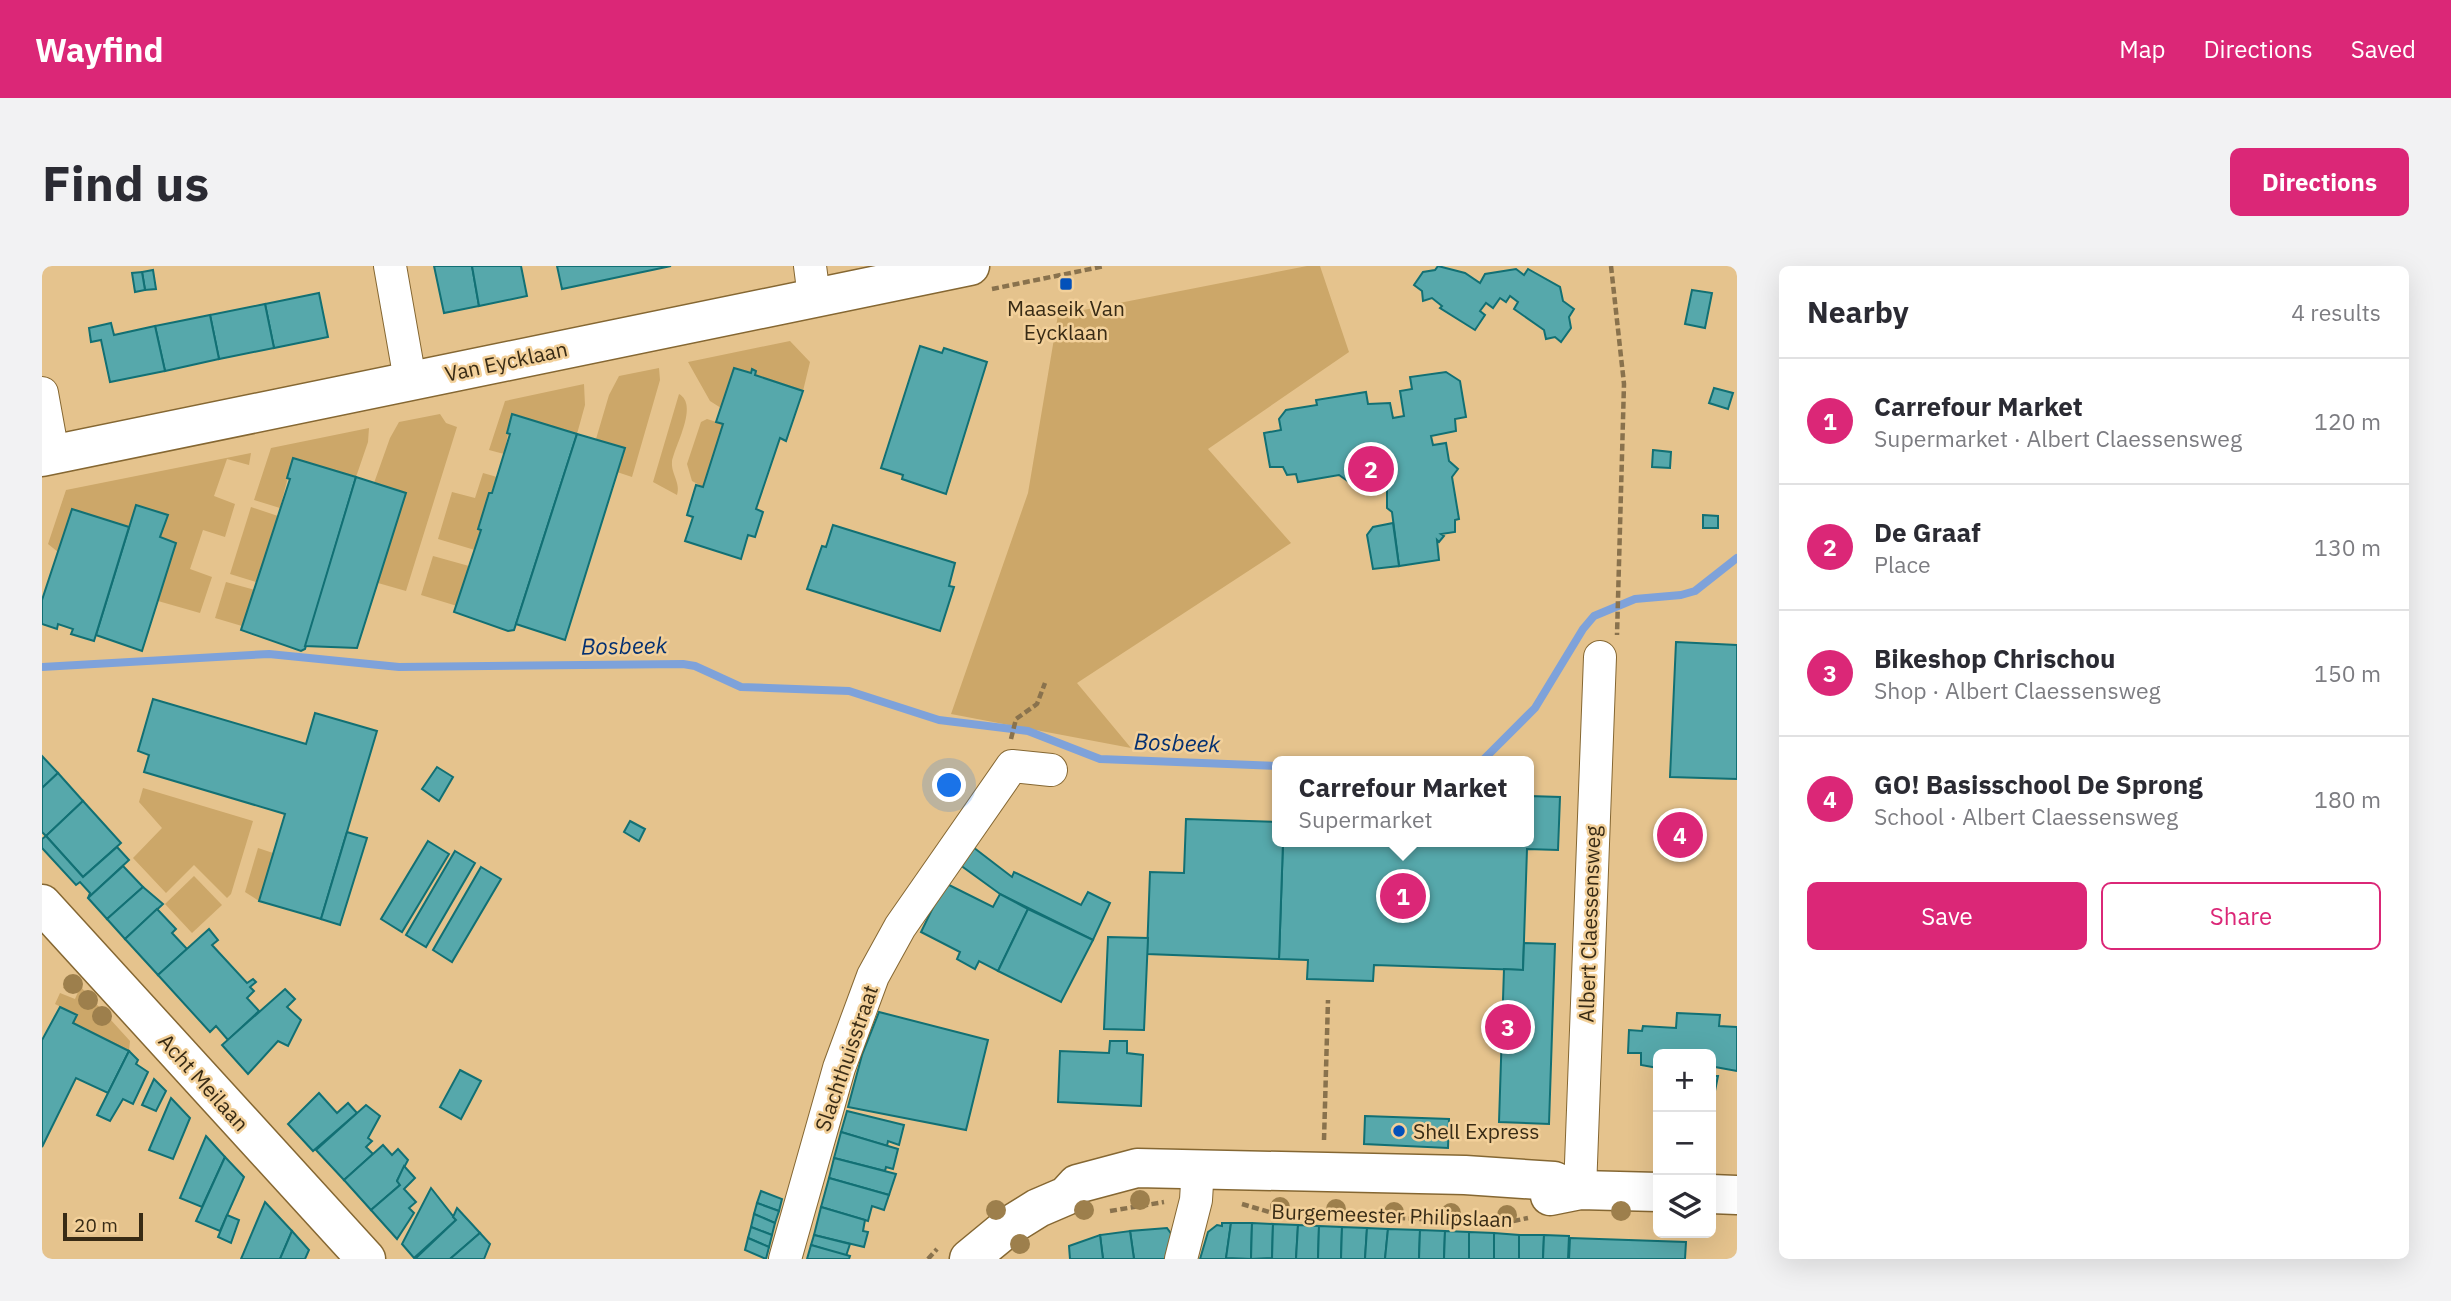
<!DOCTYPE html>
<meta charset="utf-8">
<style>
:root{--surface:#fff;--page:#f2f2f3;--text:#2b2b33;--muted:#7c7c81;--line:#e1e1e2;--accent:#db2777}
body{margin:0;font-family:"IBM Plex Sans",sans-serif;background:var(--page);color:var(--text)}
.controls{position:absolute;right:21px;bottom:21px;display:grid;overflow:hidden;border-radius:10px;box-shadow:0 7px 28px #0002}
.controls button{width:63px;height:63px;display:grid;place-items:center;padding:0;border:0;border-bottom:2px solid var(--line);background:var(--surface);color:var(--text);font:35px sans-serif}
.scale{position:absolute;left:21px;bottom:18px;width:80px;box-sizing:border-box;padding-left:7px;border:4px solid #382b15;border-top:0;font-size:19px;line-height:24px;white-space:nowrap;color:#382b15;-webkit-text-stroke:5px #f2d09a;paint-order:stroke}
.you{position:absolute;left:908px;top:520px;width:24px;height:24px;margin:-18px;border:5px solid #fff;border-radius:50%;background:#1a73e8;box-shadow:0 0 0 10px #1a73e833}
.badge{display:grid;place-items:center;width:46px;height:46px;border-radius:50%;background:var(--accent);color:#fff;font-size:23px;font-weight:700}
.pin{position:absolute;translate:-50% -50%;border:4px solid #fff;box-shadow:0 2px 7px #0006}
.popup{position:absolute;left:1230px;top:490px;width:262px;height:91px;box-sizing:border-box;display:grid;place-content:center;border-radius:10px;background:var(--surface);filter:drop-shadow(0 2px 5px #0005);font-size:23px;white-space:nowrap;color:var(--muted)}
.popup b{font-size:26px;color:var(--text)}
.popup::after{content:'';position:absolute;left:50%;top:100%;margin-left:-14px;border:14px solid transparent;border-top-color:var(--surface)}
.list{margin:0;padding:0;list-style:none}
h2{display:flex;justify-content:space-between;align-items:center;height:91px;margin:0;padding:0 28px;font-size:30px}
h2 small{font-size:23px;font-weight:400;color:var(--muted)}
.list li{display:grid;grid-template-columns:46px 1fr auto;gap:21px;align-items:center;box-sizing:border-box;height:126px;padding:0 28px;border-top:2px solid var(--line)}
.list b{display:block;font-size:26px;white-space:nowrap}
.list p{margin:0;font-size:23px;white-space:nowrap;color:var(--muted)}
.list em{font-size:23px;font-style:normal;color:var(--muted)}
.actions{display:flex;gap:14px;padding:21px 28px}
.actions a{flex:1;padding:16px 0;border:2px solid var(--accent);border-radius:10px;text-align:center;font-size:24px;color:var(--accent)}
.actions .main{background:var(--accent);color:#fff}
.icon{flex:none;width:38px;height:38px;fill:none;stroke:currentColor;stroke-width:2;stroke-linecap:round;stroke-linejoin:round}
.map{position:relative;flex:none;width:1695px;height:993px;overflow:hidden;border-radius:10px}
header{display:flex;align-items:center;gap:42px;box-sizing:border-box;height:98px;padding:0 35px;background:var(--accent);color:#fff}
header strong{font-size:33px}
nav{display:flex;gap:38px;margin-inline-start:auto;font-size:24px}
.intro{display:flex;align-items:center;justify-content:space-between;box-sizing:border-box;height:168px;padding:0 42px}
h1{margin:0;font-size:49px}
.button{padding:18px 32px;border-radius:10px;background:var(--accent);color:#fff;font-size:24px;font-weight:700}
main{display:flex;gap:42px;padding:0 42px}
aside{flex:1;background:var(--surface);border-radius:10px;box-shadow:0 7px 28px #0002}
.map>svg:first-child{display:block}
</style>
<header>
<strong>Wayfind</strong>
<nav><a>Map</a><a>Directions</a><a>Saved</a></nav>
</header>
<div class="intro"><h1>Find us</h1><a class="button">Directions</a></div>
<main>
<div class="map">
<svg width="1695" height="993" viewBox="0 0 1695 993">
<rect width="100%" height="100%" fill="#e5c38d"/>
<g fill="#cca769">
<path d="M 1265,0 L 1278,0 L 1307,86 L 1166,183 L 1249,277 L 1035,417 L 1089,482 L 909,448 L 986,227 L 1016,49 Z"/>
<path d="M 748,75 L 768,96 L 761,125 L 713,109 L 714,105 L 710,103 L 679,142 L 668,135 L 646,96 Z"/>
<path d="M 617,102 L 618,114 L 590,211 L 575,206 L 582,182 L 554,173 L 567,129 L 577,110 Z"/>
<path d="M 542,118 L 543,139 L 535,168 L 470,148 L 462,188 L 447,184 L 463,135 Z"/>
<path d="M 637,128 C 657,139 633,179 630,196 C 629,208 639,217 635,229 L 611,216 Z"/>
<path d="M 398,148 L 404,157 L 415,161 L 364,325 L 336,317 L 364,227 L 332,217 L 348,172 L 357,156 Z"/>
<path d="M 665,153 L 681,158 L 661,221 L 650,215 L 645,198 L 659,156 Z"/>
<path d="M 327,162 L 326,176 L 314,211 L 251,192 L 238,242 L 212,234 L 229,182 Z"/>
<path d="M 209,187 L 207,199 L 185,193 L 172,230 L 193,238 L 183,271 L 161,264 L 148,303 L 170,311 L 158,347 L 116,335 L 134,277 L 118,271 L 125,249 L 94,239 L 87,261 L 30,243 L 16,286 L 6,278 L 24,224 Z"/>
<path d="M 441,207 L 455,211 L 436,262 L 439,264 L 433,284 L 396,273 L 410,226 L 433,232 Z"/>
<path d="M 209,241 L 236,250 L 214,316 L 188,308 Z"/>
<path d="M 391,290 L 427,300 L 415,340 L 379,329 Z"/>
<path d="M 184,316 L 213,324 L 200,360 L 173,352 Z"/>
<path d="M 101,522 L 211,555 L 189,628 L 185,632 L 152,599 L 124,627 L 91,592 L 120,562 L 97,536 Z"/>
<path d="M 216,582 L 231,587 L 217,635 L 203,626 Z"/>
<path d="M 152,610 L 180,639 L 150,667 L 123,638 Z"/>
<path d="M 28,709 L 88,775 L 87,785 L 31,757 L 35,749 L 13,738 L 18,727 L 33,733 L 36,726 L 21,722 Z"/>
</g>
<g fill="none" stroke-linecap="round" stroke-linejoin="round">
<g stroke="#7ea2da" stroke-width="8">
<path d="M 0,401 L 227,388 L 357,401 L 641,398 L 653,400 L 699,421 L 807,425 L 897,454 L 986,465 L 1058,493 L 1235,500"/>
<path d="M 1440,495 L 1493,442 L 1541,363 L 1552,350 L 1593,333 L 1639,329 L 1653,325 L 1695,292"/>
</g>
</g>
<g fill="#56a8ab" stroke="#127074" stroke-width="2">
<path d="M 392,0 L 430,0 L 437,40 L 402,47 Z"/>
<path d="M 430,0 L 479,0 L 485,30 L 437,40 Z"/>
<path d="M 515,0 L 629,0 L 520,23 Z"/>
<path d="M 1396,0 L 1423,7 L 1438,17 L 1443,8 L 1474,3 L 1482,9 L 1486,3 L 1518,21 L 1521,35 L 1532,43 L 1527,51 L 1529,62 L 1519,76 L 1513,71 L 1504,73 L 1502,64 L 1472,43 L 1476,36 L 1468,30 L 1464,36 L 1458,32 L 1451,42 L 1444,37 L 1438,45 L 1443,49 L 1433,64 L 1398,42 L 1400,40 L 1390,32 L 1381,35 L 1380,25 L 1372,19 L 1381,6 L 1393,4 Z"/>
<path d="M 111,4 L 114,23 L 103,24 L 100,6 Z"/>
<path d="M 100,6 L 103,24 L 93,26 L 90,7 Z"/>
<path d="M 1650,24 L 1670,27 L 1663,62 L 1643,58 Z"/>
<path d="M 277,27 L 286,71 L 232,82 L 223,38 Z"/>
<path d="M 223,38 L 232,82 L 177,93 L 168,49 Z"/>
<path d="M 168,49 L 177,93 L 123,105 L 113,60 Z"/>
<path d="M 69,57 L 72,69 L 113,60 L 123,105 L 68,116 L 59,74 L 49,76 L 47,62 Z"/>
<path d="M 878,80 L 900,87 L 902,82 L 945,96 L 904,228 L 860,213 L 861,209 L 839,202 Z"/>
<path d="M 692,102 L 709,107 L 710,103 L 714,105 L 713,109 L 761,125 L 744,175 L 738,172 L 714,243 L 721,246 L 713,271 L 706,269 L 699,293 L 643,275 L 651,251 L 645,249 L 654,219 L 661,221 L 681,158 L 674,156 Z"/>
<path d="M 1404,106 L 1418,115 L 1424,151 L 1413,153 L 1414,165 L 1389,170 L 1391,179 L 1404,177 L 1407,195 L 1416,203 L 1410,211 L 1417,253 L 1413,254 L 1413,266 L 1399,268 L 1402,270 L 1397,276 L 1395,274 L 1397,294 L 1357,300 L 1350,246 L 1345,242 L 1345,222 L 1338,223 L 1328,215 L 1326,204 L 1315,206 L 1307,216 L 1297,209 L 1256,216 L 1254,208 L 1245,209 L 1241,201 L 1228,201 L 1222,167 L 1239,164 L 1237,153 L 1244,144 L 1275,139 L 1274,134 L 1324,126 L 1326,138 L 1348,137 L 1351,152 L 1362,150 L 1358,125 L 1370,123 L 1368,111 Z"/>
<path d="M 1672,122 L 1691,127 L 1686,143 L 1667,137 Z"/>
<path d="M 470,148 L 535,168 L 472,364 L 466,365 L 412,346 L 439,264 L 436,263 L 447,227 L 450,227 L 468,168 L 465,167 Z"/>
<path d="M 535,168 L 583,182 L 523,374 L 474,358 Z"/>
<path d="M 1611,184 L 1629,186 L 1628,202 L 1610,201 Z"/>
<path d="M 251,192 L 314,211 L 263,383 L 259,385 L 199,364 L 248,213 L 245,212 Z"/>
<path d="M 314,211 L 364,227 L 315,382 L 263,380 Z"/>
<path d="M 94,239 L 126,249 L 118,271 L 134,277 L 100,385 L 54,369 Z"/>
<path d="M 30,243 L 87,261 L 52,375 L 29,368 L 31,363 L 16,358 L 15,363 L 0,358 L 0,334 Z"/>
<path d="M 1661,249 L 1676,250 L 1676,262 L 1661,262 Z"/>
<path d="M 1351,257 L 1357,300 L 1331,303 L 1325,269 L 1331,261 Z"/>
<path d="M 791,259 L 913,297 L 907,320 L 912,321 L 898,365 L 765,323 L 780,280 L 784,281 Z"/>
<path d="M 1634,376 L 1695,379 L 1695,513 L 1628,511 Z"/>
<path d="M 111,433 L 264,478 L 273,447 L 335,465 L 279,653 L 217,635 L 243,548 L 102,506 L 107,489 L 96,485 Z"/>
<path d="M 0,490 L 16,507 L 0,522 Z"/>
<path d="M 395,501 L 411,511 L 397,535 L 380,523 Z"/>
<path d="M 16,507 L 41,535 L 4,570 L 0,566 L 0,522 Z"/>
<path d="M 1487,530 L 1518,531 L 1516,584 L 1485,583 L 1481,704 L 1332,699 L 1331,715 L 1265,713 L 1266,694 L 1237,693 L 1241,576 L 1487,576 Z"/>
<path d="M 41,535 L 79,577 L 41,611 L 4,570 Z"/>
<path d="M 1144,553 L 1235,556 L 1235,576 L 1241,576 L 1237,693 L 1105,688 L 1108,606 L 1142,607 Z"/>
<path d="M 588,555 L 603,563 L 597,575 L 582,566 Z"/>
<path d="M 305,566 L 325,572 L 298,659 L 279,653 Z"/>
<path d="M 4,570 L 41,611 L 75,581 L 87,594 L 46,632 L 48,627 L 38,616 L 34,619 L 0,582 L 0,573 Z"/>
<path d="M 386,575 L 407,588 L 360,666 L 339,653 Z"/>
<path d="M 927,578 L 970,611 L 972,606 L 1039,639 L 1046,626 L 1068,637 L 1051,674 L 958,628 L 914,596 Z"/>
<path d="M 413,585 L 433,597 L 384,681 L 364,669 Z"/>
<path d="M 81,600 L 101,621 L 65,653 L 46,632 Z"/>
<path d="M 439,601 L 459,613 L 410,696 L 391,684 Z"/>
<path d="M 903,617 L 951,641 L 958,628 L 986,643 L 956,705 L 937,695 L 933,703 L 915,693 L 918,686 L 879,666 Z"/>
<path d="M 101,621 L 121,638 L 83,673 L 65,653 Z"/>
<path d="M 115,643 L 134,663 L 130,667 L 145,683 L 116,709 L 83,673 Z"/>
<path d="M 986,643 L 1051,674 L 1019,736 L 956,705 Z"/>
<path d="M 167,663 L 176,674 L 170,679 L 205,717 L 211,713 L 214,716 L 208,721 L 212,725 L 205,732 L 217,745 L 186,774 L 174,760 L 168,766 L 116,709 Z"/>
<path d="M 1066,671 L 1106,672 L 1102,764 L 1062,763 Z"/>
<path d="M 1482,677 L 1513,678 L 1507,858 L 1457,856 L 1462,703 L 1481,704 Z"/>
<path d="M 243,723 L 253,733 L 245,741 L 259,754 L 246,780 L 236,775 L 206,808 L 180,779 Z"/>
<path d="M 18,741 L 35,749 L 31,757 L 87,785 L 66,827 L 34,812 L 0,881 L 0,774 Z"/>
<path d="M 837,746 L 946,774 L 924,864 L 806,841 L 820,789 Z"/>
<path d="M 1635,747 L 1678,749 L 1677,760 L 1695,761 L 1695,805 L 1673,801 L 1673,810 L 1676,810 L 1671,835 L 1669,835 L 1669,788 L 1616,788 L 1616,802 L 1599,799 L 1599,787 L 1586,787 L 1587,764 L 1600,765 L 1601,760 L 1634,762 Z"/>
<path d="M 1068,775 L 1085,775 L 1085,787 L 1101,789 L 1099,840 L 1016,836 L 1018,785 L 1067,787 Z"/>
<path d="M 87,785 L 96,794 L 94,798 L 106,806 L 91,838 L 81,833 L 68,855 L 55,849 Z"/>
<path d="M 418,804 L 439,815 L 419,853 L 398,841 Z"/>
<path d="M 112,813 L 124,825 L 114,845 L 100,839 Z"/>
<path d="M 277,827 L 295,847 L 306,837 L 315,847 L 271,885 L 246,858 Z"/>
<path d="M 129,832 L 148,852 L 131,893 L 107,884 Z"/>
<path d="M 324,839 L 338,850 L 326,872 L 330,875 L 324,881 L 331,888 L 302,914 L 274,884 Z"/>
<path d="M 805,845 L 862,859 L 857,879 L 846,875 L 845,880 L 799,866 Z"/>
<path d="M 1323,850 L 1407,853 L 1406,882 L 1322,878 Z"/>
<path d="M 799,866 L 856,883 L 851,903 L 844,901 L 843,905 L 792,892 Z"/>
<path d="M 164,870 L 183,891 L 160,941 L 138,932 Z"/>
<path d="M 341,879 L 350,889 L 356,883 L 366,894 L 355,915 L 358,919 L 329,944 L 302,914 Z"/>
<path d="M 183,891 L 202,911 L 178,965 L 154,955 Z"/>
<path d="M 792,892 L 854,908 L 847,929 L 787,912 Z"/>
<path d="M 362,900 L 373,912 L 362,923 L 374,936 L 367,942 L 372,947 L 355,973 L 329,944 L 358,919 L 355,915 Z"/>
<path d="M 787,912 L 847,929 L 842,944 L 830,940 L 826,955 L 779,941 Z"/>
<path d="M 389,922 L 414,954 L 372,992 L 360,978 Z"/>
<path d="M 719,925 L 740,933 L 737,945 L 715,937 Z"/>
<path d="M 223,936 L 250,965 L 238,993 L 199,993 Z"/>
<path d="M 715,937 L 737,945 L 733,957 L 712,948 Z"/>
<path d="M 779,941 L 823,954 L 821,965 L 826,966 L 822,981 L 772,969 Z"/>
<path d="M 415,942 L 438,967 L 408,993 L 373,993 L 414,954 L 411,951 Z"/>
<path d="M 712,948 L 733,957 L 730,969 L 709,961 Z"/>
<path d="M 185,949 L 197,954 L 189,977 L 176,971 Z"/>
<path d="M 1180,957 L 1189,957 L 1184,993 L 1158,993 L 1166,966 L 1175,959 L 1180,960 Z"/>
<path d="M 1189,957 L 1210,957 L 1209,993 L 1184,992 Z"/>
<path d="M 1210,957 L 1231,958 L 1230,992 L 1209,993 Z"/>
<path d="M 1231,958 L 1256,959 L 1254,993 L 1230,993 Z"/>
<path d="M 1256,959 L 1277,960 L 1276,993 L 1254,993 Z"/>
<path d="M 1277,960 L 1300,961 L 1299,993 L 1276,993 Z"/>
<path d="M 709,961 L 730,969 L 727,981 L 706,972 Z"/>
<path d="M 1300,961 L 1325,962 L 1323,993 L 1299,993 Z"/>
<path d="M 1125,962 L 1130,969 L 1124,993 L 1092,993 L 1088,965 Z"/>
<path d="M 1325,962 L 1346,963 L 1343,993 L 1323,993 Z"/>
<path d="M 1346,963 L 1378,964 L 1377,993 L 1343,993 Z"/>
<path d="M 1378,964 L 1403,965 L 1402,993 L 1377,993 Z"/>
<path d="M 250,965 L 267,984 L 263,993 L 238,993 Z"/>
<path d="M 1088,965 L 1092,993 L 1061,993 L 1058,969 Z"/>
<path d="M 1403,965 L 1427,966 L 1427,993 L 1402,993 Z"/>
<path d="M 1427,966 L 1452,967 L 1452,993 L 1427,993 Z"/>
<path d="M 438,967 L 448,978 L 442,993 L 408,993 Z"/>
<path d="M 1452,967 L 1477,969 L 1477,993 L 1452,993 Z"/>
<path d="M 772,969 L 808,978 L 804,990 L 769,979 Z"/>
<path d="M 1058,969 L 1061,993 L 1028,993 L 1027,980 Z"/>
<path d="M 1477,969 L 1502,969 L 1501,993 L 1477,993 Z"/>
<path d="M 1502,969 L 1527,970 L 1526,993 L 1501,993 Z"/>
<path d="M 706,972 L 727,981 L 724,993 L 703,984 Z"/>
<path d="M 1528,972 L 1644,976 L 1643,993 L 1527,993 Z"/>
<path d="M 769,979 L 808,990 L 807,993 L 765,993 Z"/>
</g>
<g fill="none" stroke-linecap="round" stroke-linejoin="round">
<g stroke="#856732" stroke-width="34">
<g id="street">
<path d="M 348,0 L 368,114"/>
<path d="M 768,0 L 772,31"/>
<path d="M 0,127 L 11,188"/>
<path d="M 1538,924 L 1558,391"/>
<path d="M 743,993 L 797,802 L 831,710 L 858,661 L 970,500 L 1009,504"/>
<path d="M 1139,993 L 1154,934 L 1156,901"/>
</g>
</g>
<g stroke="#856732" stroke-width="41">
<g id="secondary">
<path d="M 0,191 L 928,0"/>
<path d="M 0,638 L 324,993"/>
<path d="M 1669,928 L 1695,929"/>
<path d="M 1508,930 L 1538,924 L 1616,926"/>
<path d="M 927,993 L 967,960 L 996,942 L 1024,930 L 1035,918 L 1095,902 L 1423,909 L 1512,915 L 1533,924"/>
</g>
</g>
<g stroke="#89724d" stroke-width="4.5" stroke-dasharray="7 3.5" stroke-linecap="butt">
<path d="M 1569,0 L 1582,118 L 1575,369"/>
<path d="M 950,23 L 1063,0"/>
<path d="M 969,473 L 974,453 L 995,438 L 1003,417"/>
<path d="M 1282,874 L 1286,734"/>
<path d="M 1200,938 L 1227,946 L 1462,957 L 1486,952"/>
<path d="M 1068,945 L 1122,936"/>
<path d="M 886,993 L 895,983"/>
</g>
<use href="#street" stroke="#fff" stroke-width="32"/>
<use href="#secondary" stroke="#fff" stroke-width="38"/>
</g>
<g fill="#9d7f4c">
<circle cx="31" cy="718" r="10"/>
<circle cx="46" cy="734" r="10"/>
<circle cx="60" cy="750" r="10"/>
<circle cx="1098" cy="934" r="10"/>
<circle cx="1238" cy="941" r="10"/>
<circle cx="1294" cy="943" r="10"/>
<circle cx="954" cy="944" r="10"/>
<circle cx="1042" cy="944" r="10"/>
<circle cx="1579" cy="945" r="10"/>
<circle cx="1352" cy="946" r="10"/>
<circle cx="1409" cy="947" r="10"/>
<circle cx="1465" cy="949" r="10"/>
<circle cx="978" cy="978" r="10"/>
</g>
<g fill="#0351ba" stroke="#f2d09a" stroke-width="2.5">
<rect x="1017" y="11" width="14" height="14" rx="3.5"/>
<circle cx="1357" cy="865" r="7"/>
</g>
<g text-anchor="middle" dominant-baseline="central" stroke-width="5" stroke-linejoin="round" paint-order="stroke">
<g font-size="21" fill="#382b15" stroke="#f2d09a">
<text x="1024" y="42">Maaseik Van<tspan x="1024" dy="24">Eycklaan</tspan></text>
<text x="1371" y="865" text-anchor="start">Shell Express</text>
</g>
<g font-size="21" fill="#382b15" stroke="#f2d09a">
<text transform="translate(464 95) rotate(-12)">Van Eycklaan</text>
<text transform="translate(1547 658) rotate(-88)">Albert Claessensweg</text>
<text transform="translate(804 792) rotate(-71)">Slachthuisstraat</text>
<text transform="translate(162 816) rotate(48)">Acht Meilaan</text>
<text transform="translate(1350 949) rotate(2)">Burgemeester Philipslaan</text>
</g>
<g font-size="23" font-style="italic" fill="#043071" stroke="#f2d09a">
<text transform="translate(582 379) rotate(-1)">Bosbeek</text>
<text transform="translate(1135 476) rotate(2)">Bosbeek</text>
</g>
</g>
</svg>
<div class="controls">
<button>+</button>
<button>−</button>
<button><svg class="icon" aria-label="layers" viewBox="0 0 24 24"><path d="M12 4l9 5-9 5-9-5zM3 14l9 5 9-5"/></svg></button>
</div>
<div class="scale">20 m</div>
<div class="you"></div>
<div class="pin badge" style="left:1361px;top:630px">1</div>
<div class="popup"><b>Carrefour Market</b>Supermarket</div>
<div class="pin badge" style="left:1329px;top:203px">2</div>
<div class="pin badge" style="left:1466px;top:761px">3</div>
<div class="pin badge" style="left:1638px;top:569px">4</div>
</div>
<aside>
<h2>Nearby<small>4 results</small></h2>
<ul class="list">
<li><span class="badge">1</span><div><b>Carrefour Market</b><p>Supermarket · Albert Claessensweg</p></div><em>120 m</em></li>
<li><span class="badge">2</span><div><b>De Graaf</b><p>Place</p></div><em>130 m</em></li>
<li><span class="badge">3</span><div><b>Bikeshop Chrischou</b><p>Shop · Albert Claessensweg</p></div><em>150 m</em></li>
<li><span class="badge">4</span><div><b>GO! Basisschool De Sprong</b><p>School · Albert Claessensweg</p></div><em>180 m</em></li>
</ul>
<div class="actions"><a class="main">Save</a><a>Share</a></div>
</aside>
</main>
